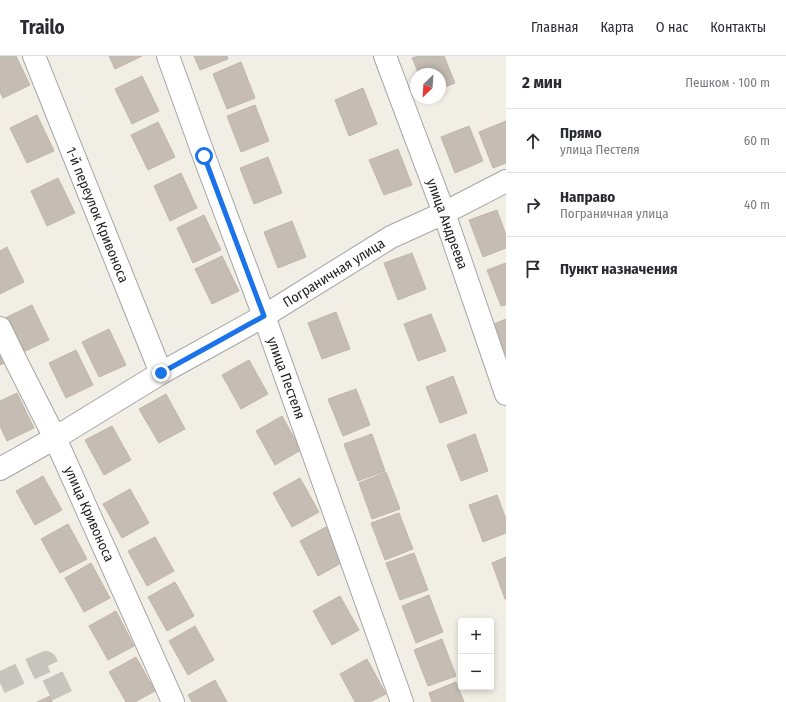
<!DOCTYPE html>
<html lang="ru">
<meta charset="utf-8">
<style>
:root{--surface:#fff;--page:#f7f7f7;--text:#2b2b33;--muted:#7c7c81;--line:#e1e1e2}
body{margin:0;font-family:"Fira Sans Condensed",sans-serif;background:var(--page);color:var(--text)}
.controls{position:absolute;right:12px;bottom:12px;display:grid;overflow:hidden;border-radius:4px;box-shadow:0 2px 6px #0003}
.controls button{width:36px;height:36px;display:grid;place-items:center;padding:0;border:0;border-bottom:1px solid var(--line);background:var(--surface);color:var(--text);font:20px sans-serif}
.compass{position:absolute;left:410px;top:12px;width:36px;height:36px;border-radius:50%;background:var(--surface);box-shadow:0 2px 6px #0003;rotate:205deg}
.stop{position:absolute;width:12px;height:12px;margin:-9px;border:3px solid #1a73e8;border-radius:50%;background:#fff}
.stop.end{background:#1a73e8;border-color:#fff;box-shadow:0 1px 4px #0008}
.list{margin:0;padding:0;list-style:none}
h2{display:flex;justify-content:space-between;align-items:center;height:52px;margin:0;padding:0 16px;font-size:17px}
h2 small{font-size:13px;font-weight:400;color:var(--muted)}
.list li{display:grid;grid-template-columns:26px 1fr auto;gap:12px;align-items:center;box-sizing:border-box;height:64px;padding:0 16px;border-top:1px solid var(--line)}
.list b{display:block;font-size:15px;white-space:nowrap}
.list p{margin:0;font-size:13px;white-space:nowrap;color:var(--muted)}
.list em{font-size:13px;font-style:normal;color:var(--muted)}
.icon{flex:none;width:22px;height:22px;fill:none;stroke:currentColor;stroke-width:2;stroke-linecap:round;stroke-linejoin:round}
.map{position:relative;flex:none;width:506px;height:646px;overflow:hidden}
header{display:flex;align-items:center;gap:24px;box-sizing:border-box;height:56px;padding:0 20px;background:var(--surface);border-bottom:1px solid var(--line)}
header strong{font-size:19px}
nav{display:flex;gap:22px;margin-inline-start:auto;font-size:14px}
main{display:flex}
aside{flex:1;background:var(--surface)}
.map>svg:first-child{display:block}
</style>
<header>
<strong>Trailo</strong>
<nav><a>Главная</a><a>Карта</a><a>О нас</a><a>Контакты</a></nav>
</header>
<main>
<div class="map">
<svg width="506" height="646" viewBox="0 0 506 646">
<rect width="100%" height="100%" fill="#f0eee5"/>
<g fill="#c5bdb4" stroke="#c3b6a7">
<path d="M 0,0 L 16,0 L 30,29 L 3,42 L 0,36 Z"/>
<path d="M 109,0 L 142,0 L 115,13 Z"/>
<path d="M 194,0 L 227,0 L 228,3 L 200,14 Z"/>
<path d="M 418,0 L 444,0 L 455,27 L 440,33 L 440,18 L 419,18 L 412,2 Z"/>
<path d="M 241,6 L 255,42 L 227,53 L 213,18 Z"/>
<path d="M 142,20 L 159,55 L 132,68 L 115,33 Z"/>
<path d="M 363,32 L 377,68 L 349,80 L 335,44 Z"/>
<path d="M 255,49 L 269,85 L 241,96 L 227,60 Z"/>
<path d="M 37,59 L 54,95 L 27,107 L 10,72 Z"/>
<path d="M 506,65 L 506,107 L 493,112 L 479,76 Z"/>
<path d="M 158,66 L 175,101 L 148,114 L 131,79 Z"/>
<path d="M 469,70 L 483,105 L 455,117 L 441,81 Z"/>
<path d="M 398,93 L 412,129 L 384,139 L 369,104 Z"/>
<path d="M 268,101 L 282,137 L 254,148 L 240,112 Z"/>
<path d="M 181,117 L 197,152 L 170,165 L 154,130 Z"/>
<path d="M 58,122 L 75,157 L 47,170 L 31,135 Z"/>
<path d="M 497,154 L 506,179 L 506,192 L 483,201 L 469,164 Z"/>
<path d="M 204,159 L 221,194 L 193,207 L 177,172 Z"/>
<path d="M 292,165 L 306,201 L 278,212 L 264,176 Z"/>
<path d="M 7,191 L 24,226 L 0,238 L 0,195 Z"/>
<path d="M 412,197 L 426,233 L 398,244 L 384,207 Z"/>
<path d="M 222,200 L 239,235 L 212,248 L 195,213 Z"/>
<path d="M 506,207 L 506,249 L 501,250 L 487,214 Z"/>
<path d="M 32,249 L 49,284 L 21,297 L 5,262 Z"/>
<path d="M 336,256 L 350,293 L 322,303 L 308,267 Z"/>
<path d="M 431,258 L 446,295 L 418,305 L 404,268 Z"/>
<path d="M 506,263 L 506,300 L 494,268 Z"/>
<path d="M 109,273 L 126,309 L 99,321 L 82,286 Z"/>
<path d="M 0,294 L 6,306 L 0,309 Z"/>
<path d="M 76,294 L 93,329 L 66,342 L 49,307 Z"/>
<path d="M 249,304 L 268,338 L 241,353 L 222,319 Z"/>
<path d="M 453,320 L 467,357 L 440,367 L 426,331 Z"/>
<path d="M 356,333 L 370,369 L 343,380 L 328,343 Z"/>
<path d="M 17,337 L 34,372 L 7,385 L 0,370 L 0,345 Z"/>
<path d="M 166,338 L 185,373 L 159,387 L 139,353 Z"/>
<path d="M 282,360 L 301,394 L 275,409 L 256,375 Z"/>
<path d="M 112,370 L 131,404 L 104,419 L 85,384 Z"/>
<path d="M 372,378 L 385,415 L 358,425 L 344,388 Z"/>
<path d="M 475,378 L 488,415 L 461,425 L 447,389 Z"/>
<path d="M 386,416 L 400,453 L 372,463 L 359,427 Z"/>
<path d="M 43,420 L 62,454 L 35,469 L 16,435 Z"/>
<path d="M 300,422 L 319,456 L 292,471 L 273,437 Z"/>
<path d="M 130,433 L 149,467 L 122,482 L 103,448 Z"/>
<path d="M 497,439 L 506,463 L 506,477 L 483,486 L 469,449 Z"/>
<path d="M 399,457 L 413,493 L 385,504 L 371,467 Z"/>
<path d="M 68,468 L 87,503 L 60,517 L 41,483 Z"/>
<path d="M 326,471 L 345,505 L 318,520 L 300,485 Z"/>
<path d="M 155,481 L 174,515 L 147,530 L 128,495 Z"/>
<path d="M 414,497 L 428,534 L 400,544 L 386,507 Z"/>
<path d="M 506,501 L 506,543 L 505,543 L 492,507 Z"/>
<path d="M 91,507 L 110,542 L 84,556 L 65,522 Z"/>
<path d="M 175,526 L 194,560 L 167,575 L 148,541 Z"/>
<path d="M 429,539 L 443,576 L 416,587 L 402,550 Z"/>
<path d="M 340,540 L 359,574 L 332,589 L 313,555 Z"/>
<path d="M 116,555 L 134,590 L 108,604 L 89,570 Z"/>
<path d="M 195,570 L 214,604 L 188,619 L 169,585 Z"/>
<path d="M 442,583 L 456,620 L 428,630 L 414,594 Z"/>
<path d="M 136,601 L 155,635 L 135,646 L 126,646 L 109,616 Z"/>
<path d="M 367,603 L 386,638 L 370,646 L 355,646 L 340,618 Z"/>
<path d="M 215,624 L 227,646 L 192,646 L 188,639 Z"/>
<path d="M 456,626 L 464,646 L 432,646 L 429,637 Z"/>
<path d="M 50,640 L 52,646 L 37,646 Z"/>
</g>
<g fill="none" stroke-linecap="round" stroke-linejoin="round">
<path stroke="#c6c5bd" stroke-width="22" stroke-dasharray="22 11" stroke-linecap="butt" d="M 0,627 L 46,606 L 65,646"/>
<g stroke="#a6a6a6" stroke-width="24">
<g id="minor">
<path d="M 34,0 L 161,317"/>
<path d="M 168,0 L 204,100 L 264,260 L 402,646"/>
<path d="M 385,0 L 444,157 L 506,338"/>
<path d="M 0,272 L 17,307 L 55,382 L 173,646"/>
<path d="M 0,413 L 55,382 L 161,317 L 264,260 L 391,181 L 444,157 L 506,125"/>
</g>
</g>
<use href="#minor" stroke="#fff" stroke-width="22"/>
</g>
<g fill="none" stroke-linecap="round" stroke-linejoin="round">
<path stroke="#1a73e8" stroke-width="5" d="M 161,317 L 264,260 L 204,100"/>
</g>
<g text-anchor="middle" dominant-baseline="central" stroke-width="3.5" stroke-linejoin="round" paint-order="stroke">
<g font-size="14" fill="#1f1f1f" stroke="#fff">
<text transform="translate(97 159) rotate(68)">1-й переулок Кривоноса</text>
<text transform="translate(447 168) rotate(70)">улица Андреева</text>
<text transform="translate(334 217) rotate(-32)">Пограничная улица</text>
<text transform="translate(286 322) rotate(70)">улица Пестеля</text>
<text transform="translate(89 458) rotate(66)">улица Кривоноса</text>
</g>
</g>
</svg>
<div class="controls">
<button>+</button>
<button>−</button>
</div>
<svg class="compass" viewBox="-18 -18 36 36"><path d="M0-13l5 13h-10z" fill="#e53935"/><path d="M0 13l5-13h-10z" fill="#7c7c81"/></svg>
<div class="stop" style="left:204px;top:100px"></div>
<div class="stop end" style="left:161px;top:317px"></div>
</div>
<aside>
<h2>2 мин<small>Пешком · 100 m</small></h2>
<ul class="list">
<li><svg class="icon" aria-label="ahead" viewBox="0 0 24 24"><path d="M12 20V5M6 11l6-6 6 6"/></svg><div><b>Прямо</b><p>улица Пестеля</p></div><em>60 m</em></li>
<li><svg class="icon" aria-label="right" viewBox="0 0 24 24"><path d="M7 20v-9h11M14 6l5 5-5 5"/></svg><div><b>Направо</b><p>Пограничная улица</p></div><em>40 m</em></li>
<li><svg class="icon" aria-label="arrive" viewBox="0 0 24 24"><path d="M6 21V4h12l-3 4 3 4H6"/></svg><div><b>Пункт назначения</b></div></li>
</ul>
</aside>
</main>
